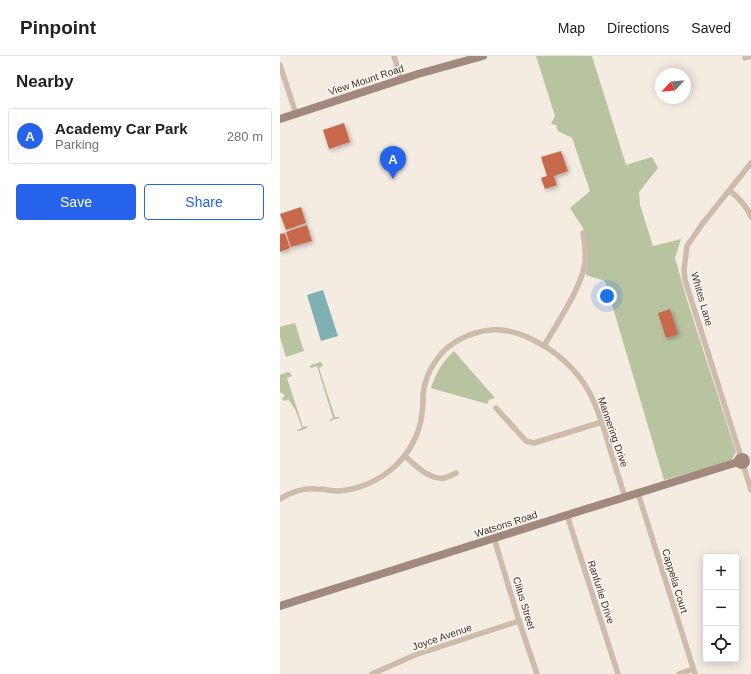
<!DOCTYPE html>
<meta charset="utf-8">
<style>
:root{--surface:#fff;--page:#f2f2f2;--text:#202124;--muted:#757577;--line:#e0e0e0;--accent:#2563eb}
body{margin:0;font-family:Arial,sans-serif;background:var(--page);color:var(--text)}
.controls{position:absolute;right:12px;bottom:12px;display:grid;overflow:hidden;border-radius:4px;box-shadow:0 2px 10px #0003}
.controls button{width:36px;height:36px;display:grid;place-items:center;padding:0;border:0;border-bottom:1px solid var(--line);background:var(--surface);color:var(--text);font:20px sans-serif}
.compass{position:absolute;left:375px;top:12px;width:36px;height:36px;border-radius:50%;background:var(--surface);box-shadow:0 2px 10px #0003;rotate:244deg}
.you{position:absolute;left:327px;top:240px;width:14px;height:14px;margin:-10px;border:3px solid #fff;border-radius:50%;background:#1a73e8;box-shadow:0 0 0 6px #1a73e833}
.badge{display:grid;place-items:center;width:26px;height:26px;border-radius:50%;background:var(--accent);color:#fff;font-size:13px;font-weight:700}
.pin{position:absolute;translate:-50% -33px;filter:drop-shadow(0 1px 2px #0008)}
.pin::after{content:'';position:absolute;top:21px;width:14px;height:12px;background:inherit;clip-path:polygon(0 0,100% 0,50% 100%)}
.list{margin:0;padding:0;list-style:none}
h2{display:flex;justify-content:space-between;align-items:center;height:52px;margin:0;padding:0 16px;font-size:17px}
h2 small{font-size:13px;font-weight:400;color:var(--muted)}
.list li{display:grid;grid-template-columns:26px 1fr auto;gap:12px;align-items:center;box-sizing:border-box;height:56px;margin:0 8px 8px;padding:0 8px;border:1px solid var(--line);border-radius:4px}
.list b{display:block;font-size:15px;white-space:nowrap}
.list p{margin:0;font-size:13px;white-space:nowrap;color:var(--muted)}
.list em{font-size:13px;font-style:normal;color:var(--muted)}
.actions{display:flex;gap:8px;padding:12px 16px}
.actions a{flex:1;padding:9px 0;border:1px solid var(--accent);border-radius:4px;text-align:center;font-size:14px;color:var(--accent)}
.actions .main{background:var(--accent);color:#fff}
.icon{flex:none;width:22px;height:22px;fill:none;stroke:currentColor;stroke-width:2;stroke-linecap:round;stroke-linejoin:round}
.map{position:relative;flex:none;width:471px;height:618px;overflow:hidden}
header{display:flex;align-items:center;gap:24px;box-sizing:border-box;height:56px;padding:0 20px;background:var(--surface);border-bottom:1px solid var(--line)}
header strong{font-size:19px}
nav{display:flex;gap:22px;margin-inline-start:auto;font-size:14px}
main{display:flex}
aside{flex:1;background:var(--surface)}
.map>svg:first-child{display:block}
</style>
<header>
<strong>Pinpoint</strong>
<nav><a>Map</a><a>Directions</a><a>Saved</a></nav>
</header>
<main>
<aside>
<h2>Nearby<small></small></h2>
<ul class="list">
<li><span class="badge">A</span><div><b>Academy Car Park</b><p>Parking</p></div><em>280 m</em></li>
</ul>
<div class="actions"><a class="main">Save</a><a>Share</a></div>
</aside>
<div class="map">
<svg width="471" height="618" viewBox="0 0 471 618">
<defs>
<filter id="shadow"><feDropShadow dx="2" dy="2" stdDeviation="2" flood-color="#0004"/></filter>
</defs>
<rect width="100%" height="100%" fill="#f4ebe1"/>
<g fill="#b8c4a0">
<path d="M 256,0 L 312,0 L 346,109 L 372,101 L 378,112 L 359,136 L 360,149 L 373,190 L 401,183 L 395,202 L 407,244 L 456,396 L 451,405 L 384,424 L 325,225 L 306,219 L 307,188 L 303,172 L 290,152 L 310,135 L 292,82 L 278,75 L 276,69 L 271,68 L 275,60 Z"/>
<path d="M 15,267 L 24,295 L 6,301 L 0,281 L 0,271 Z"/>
<path d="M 174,295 L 215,342 L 209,344 L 207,348 L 151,332 C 156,317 162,306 174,295 Z"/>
<path d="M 40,306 L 42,307 L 43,310 L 39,312 L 55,361 L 60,361 L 59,362 L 50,365 L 49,364 L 53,362 L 37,310 L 31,312 L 30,311 L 31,309 Z"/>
<path d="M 8,316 L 10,317 L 12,320 L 7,322 L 23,371 L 27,370 L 28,371 C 26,373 20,375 17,375 L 17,374 L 22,372 L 15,353 L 8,343 L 5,345 L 2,343 L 5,339 L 0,336 L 0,319 Z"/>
</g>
<path fill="#7fb0b2" d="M 43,234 L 58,280 L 41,285 L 27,239 Z"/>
<g fill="#c8694b" filter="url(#shadow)">
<path d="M 64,67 L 70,86 L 49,93 L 43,74 Z"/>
<path d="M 281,95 L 288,115 L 274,120 L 277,129 L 265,133 L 261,122 L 267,120 L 261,101 Z"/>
<path d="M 21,151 L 26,167 L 6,174 L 0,158 Z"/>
<path d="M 27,169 L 32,185 L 11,191 L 6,176 Z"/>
<path d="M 5,177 L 10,192 L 0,196 L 0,178 Z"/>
<path d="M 390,253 L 398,278 L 386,282 L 378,257 Z"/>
</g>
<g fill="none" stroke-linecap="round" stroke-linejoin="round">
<g stroke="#cdbbac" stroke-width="5.5">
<path d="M 114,0 L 121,23"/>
<path d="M 465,2 L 471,0"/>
<path d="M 0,9 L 16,58"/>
<path d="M 450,135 C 459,142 467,150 471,161"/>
<path d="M 264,290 C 277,267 301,233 305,207 C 306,197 305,187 303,177"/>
<path d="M 216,352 L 246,385 L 254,387 L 322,366"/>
<path d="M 125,400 C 135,409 149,424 164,422 C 168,421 172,419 176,417"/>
<path d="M 461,401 L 405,224 L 404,214 L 407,190 L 423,167 L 471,107"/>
<path d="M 463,408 L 471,434"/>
<path d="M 358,437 L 415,618"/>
<path d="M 0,443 C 11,436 24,432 37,433 C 44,433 51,435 58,435 C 78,434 98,425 113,412 C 129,398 140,378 142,357 C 143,351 143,345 143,339 C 144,326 149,314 157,303 C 169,286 190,276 211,274 C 227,273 243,278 257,286 C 282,299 303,320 314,346 C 320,359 324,373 328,386 C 333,404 339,422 345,441"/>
<path d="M 287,459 L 338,618"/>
<path d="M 214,482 L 239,565 L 257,618"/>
<path d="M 92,618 L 135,599 L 239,565"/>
<path d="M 399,618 L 413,613"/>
</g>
<g stroke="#a18a7d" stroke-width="8">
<path d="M 0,63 L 138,18 L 203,0"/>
<circle cx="462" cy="405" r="4"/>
<path d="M 0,550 L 287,459 L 458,406"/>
</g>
</g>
<g text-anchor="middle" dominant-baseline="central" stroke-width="3" stroke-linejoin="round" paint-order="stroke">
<g font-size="10" fill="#3b302b" stroke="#fbf5ee">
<text transform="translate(86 24) rotate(-18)">View Mount Road</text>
<text transform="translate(422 243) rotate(74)">Whites Lane</text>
<text transform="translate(333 376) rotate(71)">Mannering Drive</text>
<text transform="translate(226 468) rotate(-18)">Watsons Road</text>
<text transform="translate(395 525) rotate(73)">Cappella Court</text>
<text transform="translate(321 536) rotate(72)">Ranfurlie Drive</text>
<text transform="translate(244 547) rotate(73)">Clitus Street</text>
<text transform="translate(162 581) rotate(-19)">Joyce Avenue</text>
</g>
</g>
</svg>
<div class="controls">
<button>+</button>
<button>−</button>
<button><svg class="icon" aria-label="locate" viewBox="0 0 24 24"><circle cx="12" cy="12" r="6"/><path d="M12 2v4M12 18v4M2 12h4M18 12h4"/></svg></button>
</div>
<svg class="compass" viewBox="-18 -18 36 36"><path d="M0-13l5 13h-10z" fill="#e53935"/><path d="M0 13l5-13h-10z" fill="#757577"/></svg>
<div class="you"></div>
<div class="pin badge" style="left:113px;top:123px">A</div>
</div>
</main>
